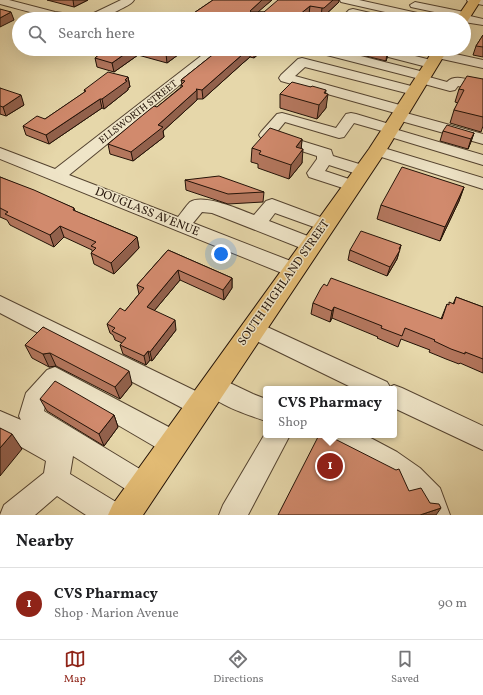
<!DOCTYPE html>
<meta charset="utf-8">
<style>
:root{--surface:#fff;--page:#f2f2f2;--text:#202124;--muted:#757577;--line:#e0e0e0;--accent:#8f2418}
body{margin:0;font-family:Vollkorn,serif;background:var(--page);color:var(--text)}
.you{position:absolute;left:221px;top:254px;width:14px;height:14px;margin:-10px;border:3px solid #fff;border-radius:50%;background:#1a73e8;box-shadow:0 0 0 6px #1a73e833}
.badge{display:grid;place-items:center;width:26px;height:26px;border-radius:50%;background:var(--accent);color:#fff;font-size:13px;font-weight:700}
.pin{position:absolute;translate:-50% -50%;border:2px solid #fff;box-shadow:0 1px 4px #0006}
.popup{position:absolute;left:263px;top:386px;width:134px;height:52px;box-sizing:border-box;display:grid;place-content:center;border-radius:4px;background:var(--surface);filter:drop-shadow(0 1px 3px #0005);font-size:13px;white-space:nowrap;color:var(--muted)}
.popup b{font-size:15px;color:var(--text)}
.popup::after{content:'';position:absolute;left:50%;top:100%;margin-left:-8px;border:8px solid transparent;border-top-color:var(--surface)}
.list{margin:0;padding:0;list-style:none}
h2{display:flex;justify-content:space-between;align-items:center;height:52px;margin:0;padding:0 16px;font-size:17px}
h2 small{font-size:13px;font-weight:400;color:var(--muted)}
.list li{display:grid;grid-template-columns:26px 1fr auto;gap:12px;align-items:center;box-sizing:border-box;height:72px;padding:0 16px;border-top:1px solid var(--line)}
.list b{display:block;font-size:15px;white-space:nowrap}
.list p{margin:0;font-size:13px;white-space:nowrap;color:var(--muted)}
.list em{font-size:13px;font-style:normal;color:var(--muted)}
.icon{flex:none;width:22px;height:22px;fill:none;stroke:currentColor;stroke-width:2;stroke-linecap:round;stroke-linejoin:round}
.map{position:relative;flex:none;width:483px;height:515px;overflow:hidden}
.search{position:absolute;background:var(--surface);box-shadow:0 4px 16px #0002;left:12px;right:12px;top:12px;height:44px;display:flex;align-items:center;gap:10px;box-sizing:border-box;padding:0 14px;border-radius:22px;color:var(--muted);font-size:15px}
.sheet{height:124px;background:var(--surface)}
nav{display:flex;justify-content:space-around;align-items:center;box-sizing:border-box;height:56px;border-top:1px solid var(--line);background:var(--surface);font-size:11px;color:var(--muted)}
nav a{display:grid;justify-items:center;gap:2px}
nav .on{color:var(--accent)}
.map>svg:first-child{display:block}
</style>
<div class="map">
<svg width="483" height="515" viewBox="0 0 483 515">
<rect width="100%" height="100%" fill="#e6d7aa"/>
<filter id="stains"><feTurbulence type="fractalNoise" baseFrequency=".005" numOctaves="4"/><feColorMatrix values="0 0 0 0 .2 0 0 0 0 .09 0 0 0 0 .02 0 0 0 .5 -.17"/></filter>
<radialGradient id="worn" r=".72"><stop offset=".6" stop-color="#630" stop-opacity="0"/><stop offset="1" stop-color="#630" stop-opacity=".3"/></radialGradient>
<g fill="none" stroke-linecap="round" stroke-linejoin="round">
<g stroke="#544330" stroke-width="2">
<g id="minor">
<path d="M 0,0 L 9,0 L 55,12 L 77,15 L 94,13 L 121,0 L 134,0 C 131,5 124,7 119,10 C 81,30 39,14 0,4 Z"/>
<path d="M 340,0 L 359,0 L 431,16 L 437,19 L 416,19 L 341,2 Z"/>
<path d="M 467,0 L 483,0 L 483,5 L 468,2 Z"/>
<path d="M 415,2 L 469,13 L 470,16 L 483,19 L 483,25 L 464,22 L 464,19 L 458,19 L 458,17 L 411,7 L 410,5 Z"/>
<path d="M 353,9 L 379,15 L 381,17 L 379,19 L 369,19 L 355,16 L 352,19 L 340,19 L 349,10 Z"/>
<path d="M 210,49 L 224,49 L 69,175 L 178,217 C 182,212 186,206 190,202 C 203,193 241,210 254,215 L 266,201 L 272,199 L 331,221 L 334,225 L 331,229 L 325,231 L 275,213 L 269,221 L 318,240 L 320,245 L 318,250 L 311,252 L 212,213 L 202,212 L 193,223 L 301,265 L 304,270 L 301,275 L 294,277 L 287,275 L 0,159 L 0,148 L 55,169 Z"/>
<path d="M 313,49 L 333,49 L 428,73 L 429,77 L 447,82 C 455,73 472,81 483,84 L 483,92 L 458,86 L 455,90 L 450,91 L 417,82 L 416,78 L 315,52 Z"/>
<path d="M 367,49 L 387,49 L 435,61 L 437,64 L 435,67 L 431,68 L 369,52 Z"/>
<path d="M 437,50 L 483,60 L 483,68 L 433,57 L 431,54 L 433,51 Z"/>
<path d="M 302,58 L 419,88 L 421,91 L 419,94 L 414,95 L 305,67 L 295,76 L 407,107 L 409,110 L 406,113 L 483,134 L 483,144 L 394,119 L 392,116 L 395,113 L 281,81 L 279,78 L 281,75 L 298,59 Z"/>
<path d="M 282,113 L 336,128 L 346,114 L 351,113 L 356,114 L 396,126 L 398,130 L 483,155 L 483,165 L 384,135 L 382,131 L 354,123 L 344,137 L 339,138 L 285,122 L 276,133 L 331,150 L 333,156 L 369,167 L 371,171 L 369,175 L 363,176 L 329,165 L 325,171 L 358,182 L 360,186 L 358,190 L 352,191 L 309,177 L 307,173 L 317,159 L 317,156 L 261,138 L 259,135 L 261,132 L 277,114 Z"/>
<path d="M 377,146 L 483,178 L 483,189 L 372,154 L 369,151 L 372,148 Z"/>
<path d="M 0,296 L 208,397 L 212,405 L 208,413 L 200,416 L 192,413 L 0,313 Z"/>
<path d="M 252,320 L 387,382 L 390,387 L 394,385 L 402,388 L 483,426 L 483,450 L 394,408 L 394,389 L 355,389 L 244,335 L 241,329 L 244,323 Z"/>
<path d="M 55,367 L 182,434 L 186,443 L 182,452 L 173,455 L 164,452 L 58,390 L 45,406 L 44,411 L 153,477 L 157,486 L 153,495 L 144,499 L 135,495 L 73,456 L 70,474 L 121,505 L 125,515 L 86,515 L 57,496 L 35,515 L 0,515 L 4,505 L 44,473 L 46,461 L 0,435 L 0,411 L 21,420 L 19,416 L 26,393 L 47,370 Z"/>
<path d="M 213,375 L 253,394 L 266,399 L 266,421 C 248,415 210,403 201,385 L 205,378 Z"/>
<path d="M 266,432 L 266,435 L 290,435 L 248,515 L 219,515 L 223,505 Z"/>
<path d="M 327,435 L 365,435 L 397,452 L 420,468 L 440,488 L 450,515 L 422,515 C 412,482 359,458 330,443 Z"/>
</g>
</g>
<g stroke="#231207" stroke-width="2">
<g id="major">
<path d="M 469,0 L 481,0 L 467,22 L 464,22 L 464,19 L 456,19 Z"/>
<path d="M 434,49 L 448,49 L 386,151 L 143,515 L 108,515 L 113,504 L 369,149 Z"/>
</g>
</g>
<use href="#minor" fill="#efe5c8" fill-rule="evenodd"/>
<use href="#major" fill="#e3bc75" fill-rule="evenodd"/>
</g>
<g fill="#b4775e" stroke="#231207">
<path d="M 47,0 L 88,0 L 74,7 Z"/>
<path d="M 213,0 L 272,0 L 257,12 L 264,12 L 339,2 L 324,16 L 321,17 L 309,14 L 303,19 L 185,19 Z"/>
<path d="M 483,35 L 483,57 L 473,55 L 476,46 Z"/>
<path d="M 100,49 L 186,49 L 167,63 L 138,55 L 114,72 L 97,67 L 95,58 L 102,52 Z"/>
<path d="M 220,49 L 264,49 L 254,58 L 250,57 L 243,63 L 203,99 L 197,99 L 197,100 L 163,131 L 164,137 L 133,161 L 110,154 L 108,144 L 157,107 L 181,87 L 181,85 L 182,84 L 181,80 Z"/>
<path d="M 347,49 L 389,49 L 387,58 L 386,61 L 346,51 Z"/>
<path d="M 128,77 L 130,87 L 128,88 L 128,90 L 104,109 L 102,108 L 49,144 L 26,135 L 23,126 L 45,119 L 85,92 L 84,90 Z"/>
<path d="M 483,79 L 483,126 L 481,132 L 450,123 L 454,110 L 458,103 L 455,102 L 459,89 Z"/>
<path d="M 311,87 L 326,93 L 326,108 L 317,119 L 280,108 L 280,94 Z"/>
<path d="M 0,88 L 24,105 L 6,116 L 0,114 Z"/>
<path d="M 443,131 L 474,133 L 468,149 L 440,141 Z"/>
<path d="M 302,139 L 301,149 L 302,163 L 289,179 L 258,168 L 258,164 L 251,162 L 252,148 Z"/>
<path d="M 0,177 L 74,208 L 75,211 L 137,237 L 139,248 L 114,274 L 94,264 L 91,253 L 92,252 L 92,250 L 64,237 L 54,247 L 10,225 L 7,220 L 0,217 Z"/>
<path d="M 185,180 L 264,192 L 263,202 L 228,204 L 186,190 Z"/>
<path d="M 464,187 L 459,201 L 440,241 L 377,219 L 381,205 Z"/>
<path d="M 401,245 L 397,259 L 387,276 L 348,260 L 350,250 Z"/>
<path d="M 168,250 L 232,278 L 232,288 L 224,300 L 180,280 L 154,311 L 176,330 L 152,361 L 150,360 L 146,365 L 123,354 L 120,345 L 122,343 L 115,340 L 113,335 L 110,333 L 107,324 L 125,311 L 139,294 L 137,285 Z"/>
<path d="M 456,297 L 483,307 L 483,373 L 460,363 L 459,364 L 446,359 L 429,352 L 430,350 L 401,339 L 398,347 L 377,338 L 378,337 L 332,318 L 330,322 L 311,314 L 313,303 L 441,319 L 447,304 L 448,305 L 453,304 Z"/>
<path d="M 43,327 L 132,384 L 120,399 L 56,366 L 49,367 L 32,358 L 25,345 Z"/>
<path d="M 40,399 L 114,415 L 118,427 L 104,446 L 47,411 Z"/>
</g>
<g fill="#92614c" stroke="#231207">
<path d="M 73,0 L 88,0 L 74,7 Z"/>
<path d="M 262,0 L 272,0 L 250,19 L 250,11 Z"/>
<path d="M 333,0 L 339,0 L 339,2 L 324,16 L 321,17 L 322,8 Z"/>
<path d="M 310,6 L 309,14 L 303,19 L 294,19 Z"/>
<path d="M 11,12 L 14,20 L 0,27 L 0,18 Z"/>
<path d="M 222,13 L 222,19 L 214,19 Z"/>
<path d="M 132,49 L 137,49 L 138,55 L 114,72 L 112,63 Z"/>
<path d="M 173,49 L 186,49 L 167,63 L 166,54 Z"/>
<path d="M 250,49 L 251,49 L 250,57 L 243,63 L 203,99 L 202,90 L 243,54 Z"/>
<path d="M 255,49 L 264,49 L 254,58 L 254,50 Z"/>
<path d="M 389,49 L 387,58 L 386,61 L 387,52 Z"/>
<path d="M 128,77 L 130,87 L 128,88 L 128,90 L 104,109 L 102,99 Z"/>
<path d="M 197,90 L 197,100 L 163,131 L 164,137 L 133,161 L 131,152 L 158,125 Z"/>
<path d="M 326,90 L 325,98 L 328,94 L 326,108 L 317,119 L 319,105 L 324,93 Z"/>
<path d="M 21,95 L 24,105 L 6,116 L 3,107 Z"/>
<path d="M 100,99 L 102,108 L 49,144 L 46,135 Z"/>
<path d="M 474,133 L 471,142 L 468,149 L 471,139 Z"/>
<path d="M 302,139 L 301,152 L 303,149 L 302,163 L 289,179 L 291,165 L 296,147 Z"/>
<path d="M 464,187 L 459,201 L 440,241 L 445,227 Z"/>
<path d="M 60,226 L 64,237 L 54,247 L 50,235 Z"/>
<path d="M 137,237 L 139,248 L 114,274 L 111,263 Z"/>
<path d="M 401,245 L 397,259 L 387,276 L 390,267 Z"/>
<path d="M 178,270 L 180,280 L 149,317 L 147,307 Z"/>
<path d="M 232,278 L 232,288 L 224,300 L 223,290 Z"/>
<path d="M 334,307 L 332,318 L 330,322 L 332,311 Z"/>
<path d="M 175,320 L 176,330 L 152,361 L 150,352 Z"/>
<path d="M 148,351 L 150,360 L 146,365 L 144,356 Z"/>
<path d="M 50,353 L 56,366 L 49,367 L 43,354 Z"/>
<path d="M 129,371 L 132,384 L 120,399 L 115,387 Z"/>
<path d="M 114,415 L 118,427 L 104,446 L 99,434 Z"/>
<path d="M 12,434 L 22,449 L 0,476 L 0,448 Z"/>
<path d="M 441,508 L 436,515 L 420,515 Z"/>
</g>
<g fill="#d18a6d" stroke="#231207">
<path d="M 213,0 L 262,0 L 250,11 L 251,12 L 264,12 L 278,0 L 333,0 L 324,8 L 322,8 L 310,6 L 294,19 L 245,19 L 222,13 L 214,19 L 185,19 Z"/>
<path d="M 0,9 L 11,12 L 0,18 Z"/>
<path d="M 375,13 L 399,19 L 370,19 Z"/>
<path d="M 483,35 L 483,47 L 476,46 Z"/>
<path d="M 106,49 L 132,49 L 112,63 L 95,58 Z"/>
<path d="M 148,49 L 173,49 L 166,54 Z"/>
<path d="M 220,49 L 250,49 L 243,54 L 202,90 L 196,89 L 197,90 L 158,125 L 163,127 L 131,152 L 108,144 L 138,119 L 154,106 L 157,107 L 183,86 L 181,85 L 185,81 L 181,80 Z"/>
<path d="M 376,49 L 389,49 L 387,52 Z"/>
<path d="M 108,72 L 128,77 L 125,80 L 127,81 L 102,99 L 100,99 L 46,135 L 23,126 L 37,116 L 45,119 L 86,91 L 84,90 Z"/>
<path d="M 467,76 L 483,79 L 483,117 L 454,110 L 464,90 L 459,89 Z"/>
<path d="M 292,82 L 311,87 L 312,86 L 326,90 L 324,93 L 328,94 L 319,105 L 280,94 Z"/>
<path d="M 0,88 L 21,95 L 3,107 L 0,106 Z"/>
<path d="M 447,125 L 474,133 L 471,139 L 443,131 Z"/>
<path d="M 270,128 L 302,139 L 296,147 L 303,149 L 291,165 L 259,154 L 261,151 L 252,148 Z"/>
<path d="M 402,167 L 464,187 L 445,227 L 381,205 Z"/>
<path d="M 219,176 L 264,192 L 228,194 L 185,180 Z"/>
<path d="M 0,177 L 34,190 L 74,208 L 73,210 L 137,237 L 111,263 L 91,253 L 96,248 L 91,246 L 96,242 L 60,226 L 50,235 L 5,214 L 8,212 L 0,208 Z"/>
<path d="M 361,231 L 401,245 L 399,249 L 400,250 L 390,267 L 350,250 Z"/>
<path d="M 168,250 L 232,278 L 223,290 L 178,270 L 147,307 L 175,320 L 150,352 L 148,351 L 144,356 L 120,345 L 126,338 L 112,331 L 115,328 L 107,324 L 120,308 L 125,311 L 144,288 L 137,285 Z"/>
<path d="M 331,278 L 442,319 L 447,304 L 449,305 L 449,302 L 454,304 L 456,297 L 483,307 L 483,359 L 465,352 L 465,354 L 451,349 L 434,341 L 435,340 L 405,328 L 402,336 L 381,328 L 382,326 L 334,307 L 332,311 L 313,303 L 321,288 L 324,284 L 327,286 Z"/>
<path d="M 43,327 L 129,371 L 115,387 L 50,353 L 43,354 L 25,345 Z"/>
<path d="M 55,381 L 114,415 L 99,434 L 40,399 Z"/>
<path d="M 0,428 L 12,434 L 0,448 Z"/>
<path d="M 319,435 L 327,435 L 396,470 L 399,469 L 409,491 L 421,488 L 430,503 L 439,504 L 441,508 L 420,515 L 278,515 Z"/>
</g>
<g text-anchor="middle" dominant-baseline="central" stroke-width="3" stroke-linejoin="round" paint-order="stroke">
<g font-size="10" fill="#231207" stroke="#efe5c8">
<text transform="translate(138 112) rotate(-38)">ELLSWORTH STREET</text>
</g>
<g font-size="12" fill="#231207" stroke="#efe5c8">
<text transform="translate(147 212) rotate(22)">DOUGLASS AVENUE</text>
<text transform="translate(284 283) rotate(-55)">SOUTH HIGHLAND STREET</text>
</g>
</g>
<rect width="100%" height="100%" filter="url(#stains)"/>
<rect width="100%" height="100%" fill="url(#worn)"/>
</svg>
<div class="you"></div>
<div class="pin badge" style="left:330px;top:466px">1</div>
<div class="popup"><b>CVS Pharmacy</b>Shop</div>
<div class="search"><svg class="icon" aria-label="search" viewBox="0 0 24 24"><circle cx="10" cy="10" r="6"/><path d="M15 15l6 6"/></svg>Search here</div>
</div>
<section class="sheet">
<h2>Nearby<small></small></h2>
<ul class="list">
<li><span class="badge">1</span><div><b>CVS Pharmacy</b><p>Shop · Marion Avenue</p></div><em>90 m</em></li>
</ul>
</section>
<nav>
<a class="on"><svg class="icon" aria-label="map" viewBox="0 0 24 24"><path d="M3 6l6-2 6 2 6-2v14l-6 2-6-2-6 2zM9 4v14M15 6v14"/></svg>Map</a>
<a><svg class="icon" aria-label="directions" viewBox="0 0 24 24"><path d="M12 3l9 9-9 9-9-9zM9 14v-3h6M13 9l2 2-2 2"/></svg>Directions</a>
<a><svg class="icon" aria-label="saved" viewBox="0 0 24 24"><path d="M7 4h10v16l-5-4-5 4z"/></svg>Saved</a>
</nav>
